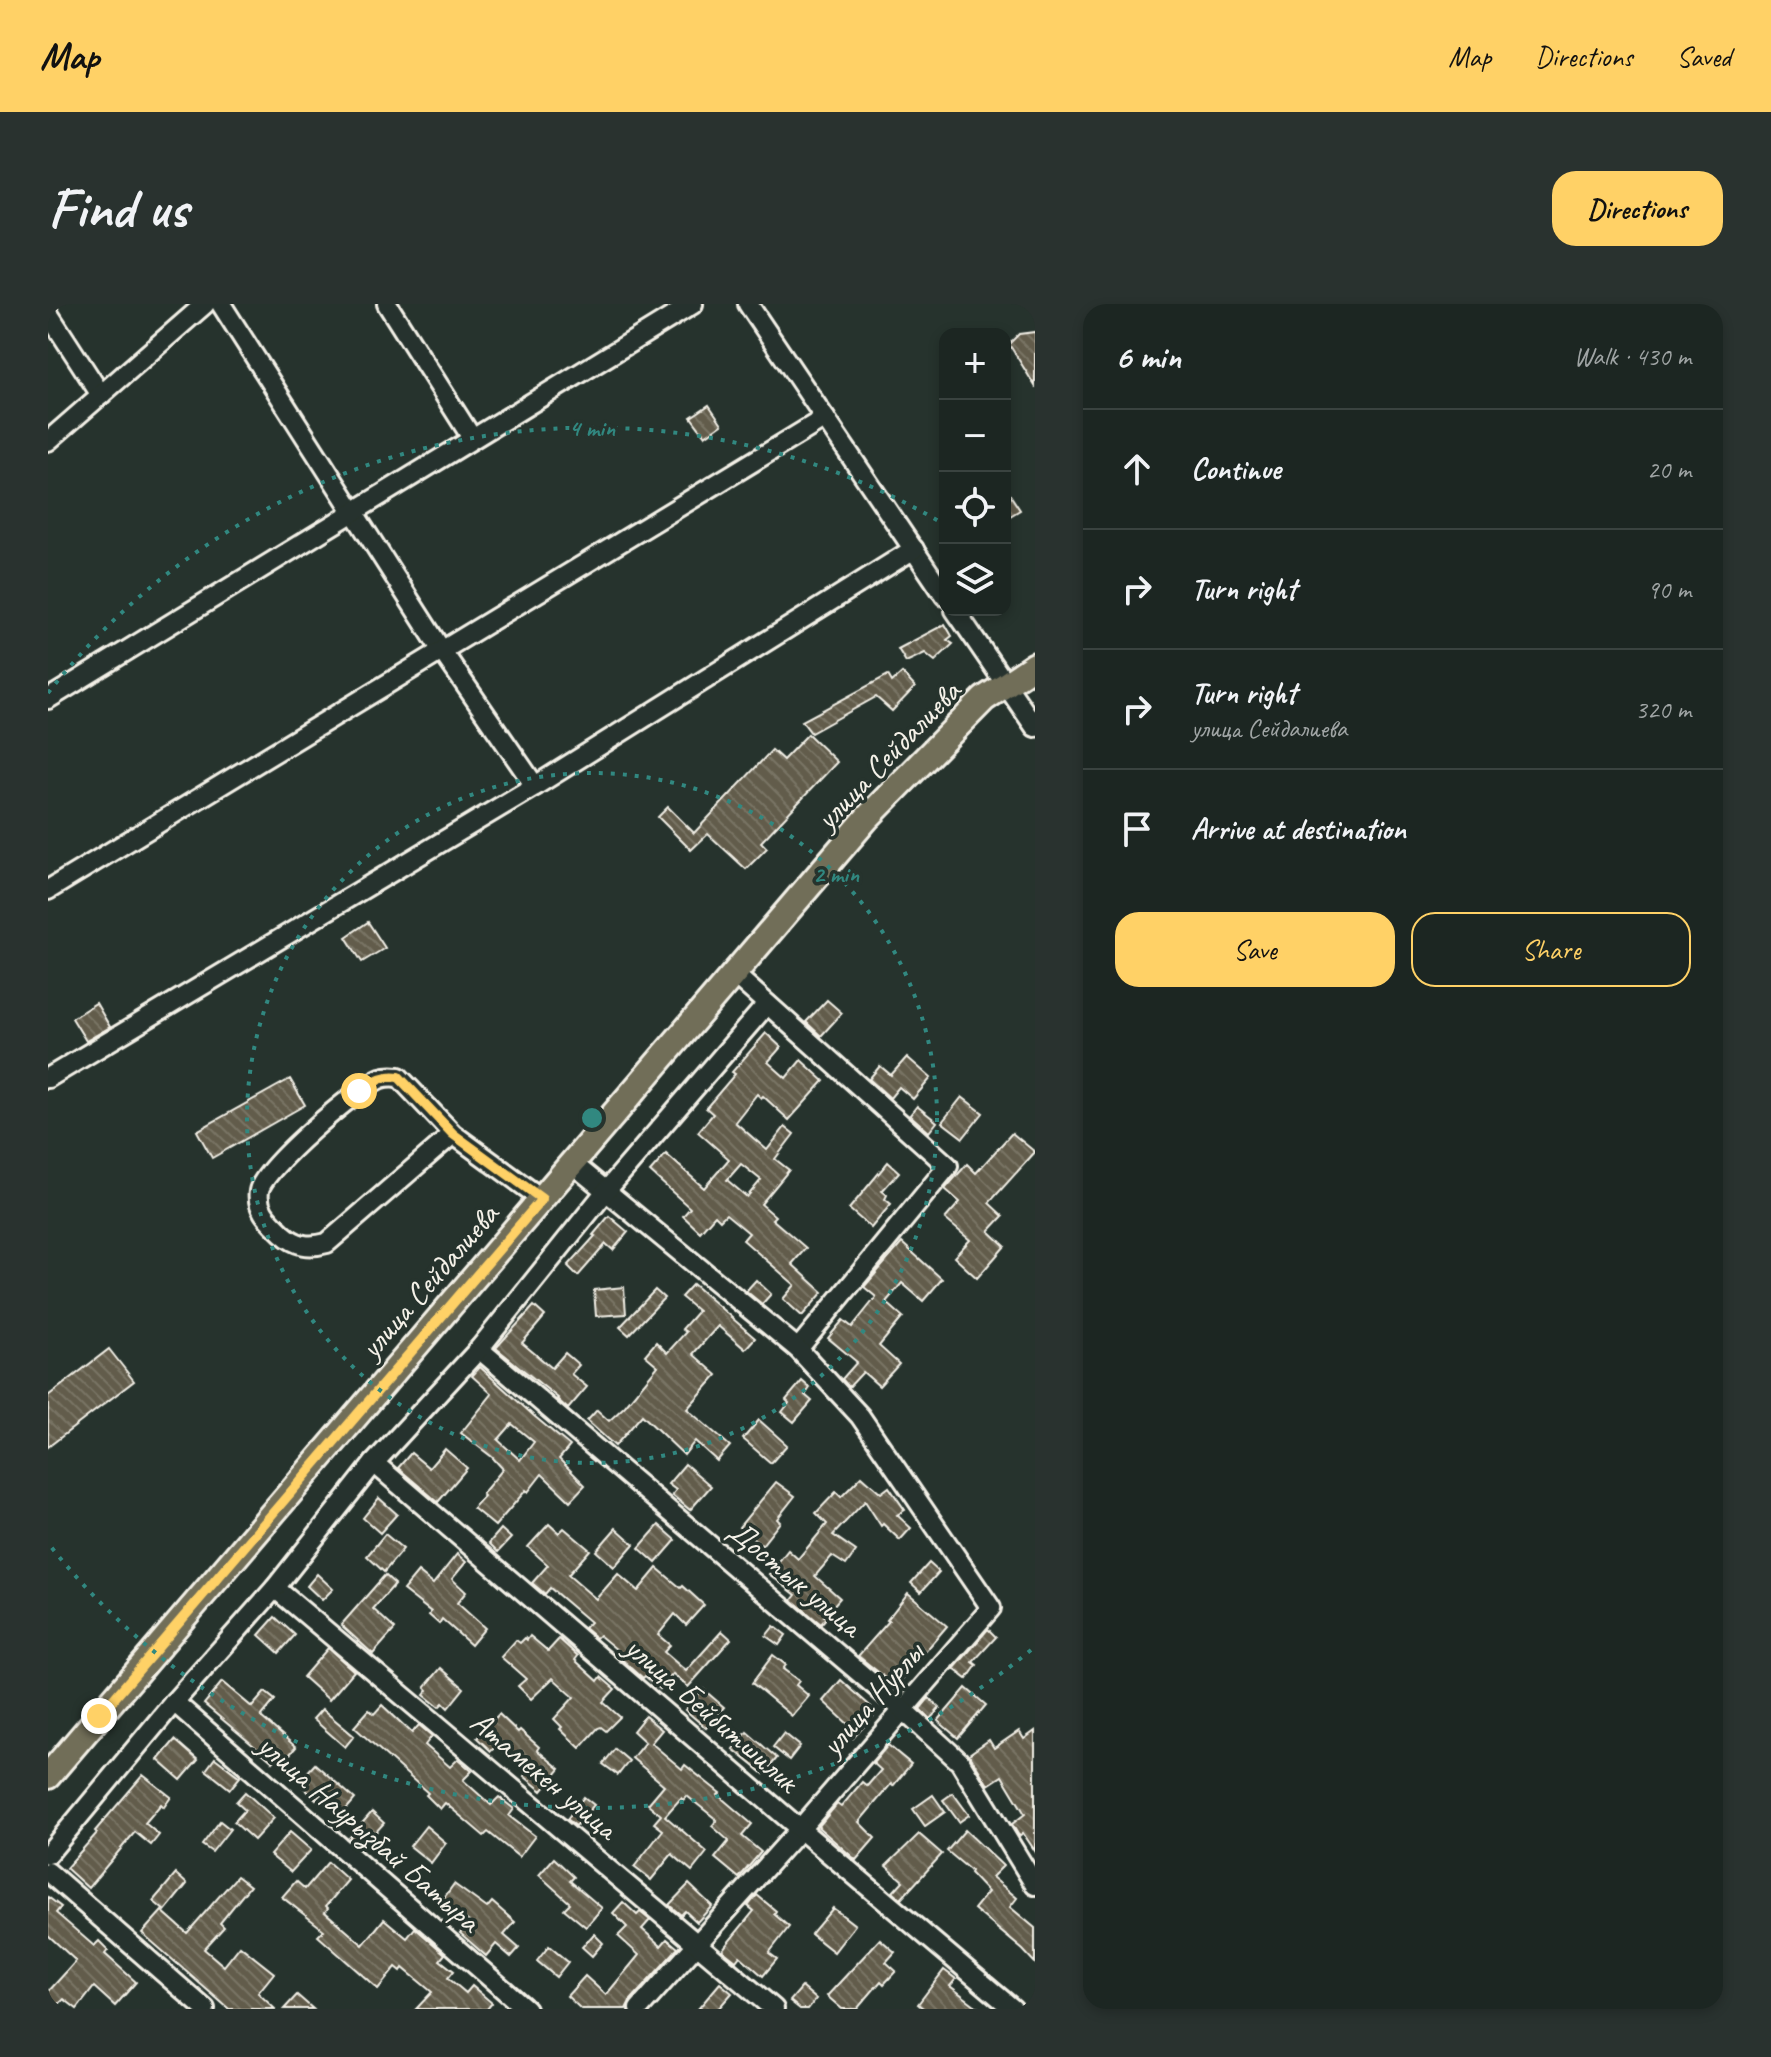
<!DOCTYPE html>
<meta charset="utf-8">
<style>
:root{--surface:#1c2622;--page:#29322f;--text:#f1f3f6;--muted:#a0a5a5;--line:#3a4340;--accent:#ffd166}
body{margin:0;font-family:Caveat,sans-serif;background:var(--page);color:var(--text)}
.controls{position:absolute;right:24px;top:24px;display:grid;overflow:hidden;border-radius:16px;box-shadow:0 4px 12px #0003}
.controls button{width:72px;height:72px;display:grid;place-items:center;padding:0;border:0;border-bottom:2px solid var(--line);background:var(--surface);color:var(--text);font:40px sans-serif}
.stop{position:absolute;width:24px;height:24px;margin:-18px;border:6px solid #ffd166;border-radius:50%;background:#fff}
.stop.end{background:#ffd166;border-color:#fff;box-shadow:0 2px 8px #0008}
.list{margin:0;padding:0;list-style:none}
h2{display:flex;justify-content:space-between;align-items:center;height:104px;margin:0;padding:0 32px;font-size:34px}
h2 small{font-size:26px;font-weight:400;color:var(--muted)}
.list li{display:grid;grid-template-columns:52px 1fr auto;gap:24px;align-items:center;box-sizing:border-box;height:120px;padding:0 32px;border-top:2px solid var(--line)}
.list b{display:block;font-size:30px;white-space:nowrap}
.list p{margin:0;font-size:26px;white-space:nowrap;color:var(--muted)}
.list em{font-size:26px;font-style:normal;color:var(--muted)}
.actions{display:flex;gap:16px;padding:24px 32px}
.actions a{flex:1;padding:18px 0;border:2px solid var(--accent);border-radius:24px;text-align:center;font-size:28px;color:var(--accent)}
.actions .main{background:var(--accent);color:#111}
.icon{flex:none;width:44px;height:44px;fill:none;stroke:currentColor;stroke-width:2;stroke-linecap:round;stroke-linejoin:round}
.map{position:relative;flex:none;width:987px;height:1705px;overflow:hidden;border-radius:24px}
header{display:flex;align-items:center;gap:48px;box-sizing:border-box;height:112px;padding:0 40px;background:var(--accent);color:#111}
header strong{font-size:38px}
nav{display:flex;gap:44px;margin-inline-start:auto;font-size:28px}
.intro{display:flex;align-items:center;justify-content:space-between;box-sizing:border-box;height:192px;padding:0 48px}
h1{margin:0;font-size:56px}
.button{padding:20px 36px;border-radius:24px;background:var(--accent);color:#111;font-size:28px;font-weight:700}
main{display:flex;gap:48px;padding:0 48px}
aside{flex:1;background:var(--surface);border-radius:24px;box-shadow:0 4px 12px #0003}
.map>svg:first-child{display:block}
</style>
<header>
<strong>Map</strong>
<nav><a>Map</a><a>Directions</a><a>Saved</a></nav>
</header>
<div class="intro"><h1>Find us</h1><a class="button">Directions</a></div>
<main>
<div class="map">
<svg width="987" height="1705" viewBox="0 0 987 1705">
<defs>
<pattern id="building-back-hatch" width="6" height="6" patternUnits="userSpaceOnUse" patternTransform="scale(2)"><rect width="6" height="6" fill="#625c4b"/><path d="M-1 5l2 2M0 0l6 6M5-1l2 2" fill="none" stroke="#797465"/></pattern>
</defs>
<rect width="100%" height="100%" fill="#26332d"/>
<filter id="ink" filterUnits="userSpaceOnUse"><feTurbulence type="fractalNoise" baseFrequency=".0125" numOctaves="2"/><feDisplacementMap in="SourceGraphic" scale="16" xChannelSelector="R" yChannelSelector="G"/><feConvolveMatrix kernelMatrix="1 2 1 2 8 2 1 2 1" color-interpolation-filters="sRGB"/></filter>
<g filter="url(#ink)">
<g fill="url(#building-back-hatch)" stroke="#f4f1e8" stroke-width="2" fill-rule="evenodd">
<path d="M 987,28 L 987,82 L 961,40 L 971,30 Z"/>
<path d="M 661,101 L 674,120 L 657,132 L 643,113 Z"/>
<path d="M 957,183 L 972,206 L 957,215 Z"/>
<path d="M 897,320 L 904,332 L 899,336 L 905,340 L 887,357 L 877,349 L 858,358 L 850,345 Z"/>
<path d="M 854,369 L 867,383 L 844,407 L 828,393 L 763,429 L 754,417 L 840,371 L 844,378 Z"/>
<path d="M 760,430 L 789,458 L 713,538 L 719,544 L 698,565 L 660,530 L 643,546 L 610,513 L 620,503 L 646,529 L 724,446 L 735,456 Z"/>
<path d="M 320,618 L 337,644 L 314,658 L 298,633 Z"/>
<path d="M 779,696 L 794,709 L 773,732 L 758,718 Z"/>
<path d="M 48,699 L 62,723 L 38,737 L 24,714 Z"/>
<path d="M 718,729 L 733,743 L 720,758 L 738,774 L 753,756 L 776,777 L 741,816 L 715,792 L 713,794 L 709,790 L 687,818 L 719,846 L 737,823 L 746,830 L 727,855 L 741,866 L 713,900 L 727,912 L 724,915 L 758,944 L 744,960 L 775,988 L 754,1012 L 735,995 L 747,981 L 695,936 L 701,929 L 678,910 L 672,916 L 667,911 L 652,928 L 635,912 L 642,904 L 602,868 L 618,850 L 656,884 L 681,855 L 650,828 L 665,810 L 658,804 L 687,770 L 684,768 ZM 693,860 L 713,876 L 699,893 L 679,876 Z"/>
<path d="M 859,753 L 883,774 L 865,795 L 851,783 L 842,794 L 821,775 L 832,762 L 843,771 Z"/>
<path d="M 242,775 L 257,801 L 164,854 L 149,827 Z"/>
<path d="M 914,793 L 935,809 L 915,834 L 894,818 Z"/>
<path d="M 869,802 L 889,818 L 881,828 L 862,811 Z"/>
<path d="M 964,829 L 987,848 L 941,899 L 955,912 L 941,927 L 957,942 L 929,974 L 906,953 L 922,936 L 897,915 L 912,898 L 897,885 L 919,860 L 928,869 Z"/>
<path d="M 840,858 L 851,868 L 834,887 L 839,891 L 837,895 L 843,900 L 823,924 L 801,905 Z"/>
<path d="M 561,912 L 580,928 L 565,946 L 558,940 L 530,972 L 520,962 L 547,932 L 545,931 Z"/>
<path d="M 854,939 L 894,975 L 875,997 L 854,979 L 838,998 L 855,1013 L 831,1042 L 851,1060 L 831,1082 L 815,1068 L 801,1083 L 794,1075 L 809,1058 L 780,1034 L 795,1016 L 804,1023 L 828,993 L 816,983 Z"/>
<path d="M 708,976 L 723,990 L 714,1000 L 698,987 Z"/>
<path d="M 645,980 L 707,1034 L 697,1045 L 670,1022 L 645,1050 L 669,1071 L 639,1105 L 682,1142 L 669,1157 L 647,1137 L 636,1151 L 594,1111 L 567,1142 L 539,1117 L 549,1106 L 561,1117 L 577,1102 L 610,1062 L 597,1051 L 608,1038 L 619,1049 L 638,1028 L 634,1025 L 650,1007 L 633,993 Z"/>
<path d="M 576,983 L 578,1010 L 548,1012 L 546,986 Z"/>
<path d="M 607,986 L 616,994 L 581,1031 L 572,1023 Z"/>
<path d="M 486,1002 L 497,1012 L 474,1039 L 504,1064 L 517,1049 L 531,1061 L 523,1070 L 539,1083 L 520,1105 L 509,1095 L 510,1094 L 448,1044 Z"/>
<path d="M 61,1045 L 86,1077 L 0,1143 L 0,1092 Z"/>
<path d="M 432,1063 L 486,1112 L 522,1142 L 511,1155 L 537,1181 L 522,1197 L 494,1170 L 480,1188 L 478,1186 L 447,1222 L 425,1204 L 436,1192 L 434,1190 L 455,1165 L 444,1153 L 413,1129 L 444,1090 L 424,1072 ZM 464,1120 L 486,1138 L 472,1156 L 450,1136 Z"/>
<path d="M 754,1077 L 762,1084 L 757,1091 L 764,1097 L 746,1118 L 734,1108 L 741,1099 L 738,1096 Z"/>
<path d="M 711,1116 L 739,1141 L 723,1159 L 695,1135 Z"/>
<path d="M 397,1145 L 419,1164 L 390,1198 L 350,1164 L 363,1149 L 381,1164 Z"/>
<path d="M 637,1160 L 663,1182 L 642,1206 L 624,1191 L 628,1186 L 620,1180 Z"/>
<path d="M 814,1172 L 833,1189 L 841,1183 L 857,1206 L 849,1211 L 863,1224 L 852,1236 L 835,1220 L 833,1222 L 817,1197 L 785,1231 L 808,1247 L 798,1261 L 784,1252 L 767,1272 L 792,1294 L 776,1312 L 779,1313 L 773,1320 L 744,1296 L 748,1291 L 721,1270 L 740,1246 L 750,1255 L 779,1220 L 768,1209 L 788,1188 L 793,1193 Z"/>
<path d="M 728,1178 L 747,1192 L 729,1215 L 732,1218 L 714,1241 L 691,1223 Z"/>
<path d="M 331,1194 L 349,1210 L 332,1229 L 315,1214 Z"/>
<path d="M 501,1220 L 511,1229 L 516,1224 L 542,1246 L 520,1271 L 548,1295 L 570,1270 L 590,1287 L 609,1264 L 633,1284 L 635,1282 L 656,1301 L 638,1321 L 627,1310 L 610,1331 L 622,1341 L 616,1348 L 638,1367 L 674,1327 L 683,1335 L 640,1383 L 625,1370 L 612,1385 L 597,1372 L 595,1374 L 572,1354 L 575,1351 L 551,1331 L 548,1334 L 536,1324 L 542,1318 L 502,1284 L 497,1290 L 484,1279 L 500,1261 L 480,1243 Z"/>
<path d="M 611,1221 L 628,1236 L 608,1259 L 591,1244 Z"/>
<path d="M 568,1224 L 586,1240 L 566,1263 L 548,1247 Z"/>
<path d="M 453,1225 L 463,1234 L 450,1248 L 441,1239 Z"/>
<path d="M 337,1230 L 355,1245 L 336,1268 L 319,1252 Z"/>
<path d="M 409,1250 L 418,1258 L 404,1275 L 418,1288 L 409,1299 L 437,1324 L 423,1341 L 394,1315 L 391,1320 L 381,1311 L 383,1308 L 355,1286 L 370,1268 L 385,1280 Z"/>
<path d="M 881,1259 L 891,1268 L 873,1288 L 863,1279 Z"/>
<path d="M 269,1270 L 285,1285 L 274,1296 L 259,1282 Z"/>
<path d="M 337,1271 L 347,1280 L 325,1305 L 347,1325 L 325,1350 L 293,1321 Z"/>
<path d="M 860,1289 L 899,1322 L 848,1382 L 810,1352 L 841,1317 L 839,1316 Z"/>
<path d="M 227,1313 L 247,1331 L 231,1349 L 211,1331 Z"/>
<path d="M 726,1322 L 738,1331 L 731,1341 L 718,1332 Z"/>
<path d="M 940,1325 L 948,1333 L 925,1358 L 929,1361 L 919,1375 L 906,1365 Z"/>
<path d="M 482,1332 L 500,1347 L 511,1335 L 530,1352 L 527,1356 L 550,1377 L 553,1373 L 567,1385 L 555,1398 L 572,1413 L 558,1427 L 553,1423 L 550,1424 L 532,1444 L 512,1425 L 514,1423 L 506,1415 L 526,1393 L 505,1374 L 483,1395 L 470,1382 L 478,1375 L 453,1353 L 468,1336 L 472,1339 L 477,1334 L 479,1336 Z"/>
<path d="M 280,1344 L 306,1367 L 281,1396 L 255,1373 Z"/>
<path d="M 725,1351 L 738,1361 L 735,1365 L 751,1377 L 748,1381 L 761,1392 L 744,1412 L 704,1379 Z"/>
<path d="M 393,1364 L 416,1384 L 400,1404 L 395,1399 L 391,1403 L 376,1391 L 380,1386 L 377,1383 Z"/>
<path d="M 793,1376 L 829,1408 L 805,1434 L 796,1426 L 801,1421 L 775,1397 Z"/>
<path d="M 174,1378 L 204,1403 L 217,1388 L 227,1396 L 213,1413 L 248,1443 L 236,1457 L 230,1452 L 225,1458 L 156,1400 Z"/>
<path d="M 918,1384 L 938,1401 L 910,1434 L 890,1417 Z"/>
<path d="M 655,1385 L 676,1403 L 658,1424 L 637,1406 Z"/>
<path d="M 881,1394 L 892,1404 L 882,1415 L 872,1405 Z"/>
<path d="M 334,1401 L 364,1429 L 371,1421 L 384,1432 L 377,1441 L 402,1463 L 410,1455 L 424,1467 L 415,1476 L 443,1501 L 451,1493 L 466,1505 L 461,1512 L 487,1532 L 471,1553 L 440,1528 L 436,1532 L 397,1499 L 392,1505 L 378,1491 L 380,1489 L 306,1423 L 321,1406 L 326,1410 Z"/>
<path d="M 274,1405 L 306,1432 L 297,1443 L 265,1415 Z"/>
<path d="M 451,1410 L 470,1428 L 472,1426 L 491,1443 L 489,1446 L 512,1465 L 494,1487 L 476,1472 L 479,1468 L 448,1442 L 443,1447 L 429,1434 Z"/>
<path d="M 597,1412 L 614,1426 L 603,1439 L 634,1465 L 637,1461 L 672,1489 L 670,1491 L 704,1520 L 694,1532 L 713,1548 L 691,1574 L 667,1554 L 681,1537 L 664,1522 L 669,1516 L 639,1492 L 635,1496 L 633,1494 L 617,1512 L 659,1548 L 644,1567 L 624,1550 L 603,1576 L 586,1563 L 615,1526 L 606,1519 L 613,1511 L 600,1500 L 616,1481 L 584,1454 L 597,1438 L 585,1427 Z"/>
<path d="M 971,1427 L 976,1435 L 987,1427 L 987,1547 L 975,1529 L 971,1532 L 964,1520 L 977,1510 L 954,1472 L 940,1481 L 921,1450 L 941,1436 L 946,1444 Z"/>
<path d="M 699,1428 L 729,1454 L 716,1470 L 685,1445 Z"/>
<path d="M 736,1429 L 752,1442 L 741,1456 L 725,1443 Z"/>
<path d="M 127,1436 L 150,1456 L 133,1476 L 110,1456 Z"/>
<path d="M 840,1441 L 863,1460 L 845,1482 L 843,1480 L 811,1518 L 827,1534 L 808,1556 L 770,1523 L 789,1500 L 793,1503 L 814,1478 L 819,1482 L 833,1466 L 825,1459 Z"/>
<path d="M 567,1445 L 581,1457 L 570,1471 L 555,1460 Z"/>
<path d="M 167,1454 L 192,1473 L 182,1485 L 158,1466 Z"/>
<path d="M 267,1460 L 307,1495 L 296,1508 L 274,1489 L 268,1495 L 255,1483 L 261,1478 L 255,1473 Z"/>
<path d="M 95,1471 L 123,1493 L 116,1503 L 113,1500 L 97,1519 L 111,1531 L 103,1541 L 87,1528 L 40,1584 L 18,1564 L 49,1529 L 47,1527 Z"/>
<path d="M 197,1488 L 226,1514 L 206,1536 L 186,1518 L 197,1506 L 188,1498 Z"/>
<path d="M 905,1489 L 921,1511 L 911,1518 L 895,1496 Z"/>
<path d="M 885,1491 L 897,1508 L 877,1522 L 865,1505 Z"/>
<path d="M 536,1493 L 546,1501 L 528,1522 L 519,1515 Z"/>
<path d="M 324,1508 L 336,1519 L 327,1529 L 323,1526 L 309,1542 L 301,1534 Z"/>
<path d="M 172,1517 L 182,1525 L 164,1548 L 154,1541 Z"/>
<path d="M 378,1522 L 398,1539 L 383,1559 L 362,1542 Z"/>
<path d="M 917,1526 L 955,1562 L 944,1573 L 969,1594 L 962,1603 L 987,1624 L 987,1659 L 975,1646 L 926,1605 L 940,1588 L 922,1569 L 923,1567 L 899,1547 Z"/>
<path d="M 242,1528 L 263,1546 L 243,1568 L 222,1551 Z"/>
<path d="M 871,1530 L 894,1550 L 853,1595 L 845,1588 L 855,1577 L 838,1562 Z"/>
<path d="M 506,1554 L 526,1573 L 522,1577 L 554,1604 L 538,1623 L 516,1605 L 522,1599 L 491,1571 Z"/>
<path d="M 280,1558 L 300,1576 L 278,1602 L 280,1604 L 277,1608 L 315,1641 L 336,1615 L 359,1634 L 367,1624 L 397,1650 L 392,1656 L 406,1667 L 400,1674 L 418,1689 L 424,1682 L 444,1699 L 439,1705 L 368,1705 L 384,1688 L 355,1664 L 353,1667 L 348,1663 L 330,1685 L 270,1632 L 276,1626 L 234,1593 L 248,1577 L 257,1585 Z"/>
<path d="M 128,1570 L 139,1580 L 117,1607 L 105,1597 Z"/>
<path d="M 189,1572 L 202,1582 L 172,1619 L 176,1623 L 156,1645 L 176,1662 L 192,1642 L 226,1669 L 210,1689 L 227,1705 L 181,1705 L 94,1629 L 114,1607 L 139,1629 Z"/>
<path d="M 406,1580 L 439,1604 L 444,1598 L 467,1618 L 456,1631 L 471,1644 L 463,1653 L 448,1640 L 438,1652 L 412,1629 L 421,1618 L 393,1598 Z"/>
<path d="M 641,1580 L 664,1602 L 649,1618 L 637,1607 L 633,1611 L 621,1601 Z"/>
<path d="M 709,1591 L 728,1607 L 726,1610 L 741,1623 L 721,1649 L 729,1655 L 715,1672 L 692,1652 L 688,1657 L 674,1646 L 706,1607 L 700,1602 Z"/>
<path d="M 0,1593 L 13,1603 L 8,1609 L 46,1642 L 51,1637 L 60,1646 L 57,1650 L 88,1678 L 67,1702 L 46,1683 L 29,1705 L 16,1695 L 6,1705 L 0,1705 L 0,1688 L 28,1657 L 0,1631 Z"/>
<path d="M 575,1598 L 589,1611 L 592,1608 L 602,1616 L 594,1625 L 613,1642 L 619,1635 L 630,1644 L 582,1697 L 578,1705 L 533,1705 L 519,1692 L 537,1672 L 558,1691 L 591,1651 L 570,1632 L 579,1623 L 565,1609 Z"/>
<path d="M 785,1604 L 807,1621 L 786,1648 L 763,1630 Z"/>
<path d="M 546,1630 L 555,1639 L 544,1652 L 534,1643 Z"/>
<path d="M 832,1635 L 847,1648 L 838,1658 L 848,1667 L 836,1680 L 833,1677 L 809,1705 L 794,1705 L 779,1692 Z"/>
<path d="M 501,1642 L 520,1658 L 508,1673 L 489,1657 Z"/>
<path d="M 896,1666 L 908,1675 L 902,1682 L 932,1705 L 876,1705 L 870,1700 Z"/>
<path d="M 672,1679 L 684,1689 L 670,1705 L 650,1705 Z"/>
<path d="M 754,1683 L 768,1695 L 760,1705 L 752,1705 L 742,1697 Z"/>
<path d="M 249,1691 L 265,1705 L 236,1705 Z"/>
</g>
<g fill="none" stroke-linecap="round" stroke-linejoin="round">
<g stroke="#f4f1e8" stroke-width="24">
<g id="minor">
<path d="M 173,0 L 394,347 L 487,482"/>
<path d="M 339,0 L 424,134"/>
<path d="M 700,0 L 897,292"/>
<path d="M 0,9 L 53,91"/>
<path d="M 0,137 L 157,0"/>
<path d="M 907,306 L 987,423"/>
<path d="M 0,395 L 645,0"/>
<path d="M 0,586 L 777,114"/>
<path d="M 686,670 L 900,862 L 750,1045"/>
<path d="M 0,774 L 487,482 L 866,245"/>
<path d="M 405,830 L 279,939 C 261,944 248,942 234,929 C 222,917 208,906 211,887 C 214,865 310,783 333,774 C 339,772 344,772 351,773 L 405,830 L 494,895"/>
<path d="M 524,859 L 750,1045 L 812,1112 L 943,1304 L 752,1525 L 591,1705"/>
<path d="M 431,1045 L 854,1405 L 912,1458 L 987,1581"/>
<path d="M 326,1159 L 752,1525 L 965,1705"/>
<path d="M 227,1284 L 726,1705"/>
<path d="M 126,1398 L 478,1705"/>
<path d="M 0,1550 L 126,1398 L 227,1284 L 326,1159 L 431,1045 L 558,887 L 719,700"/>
<path d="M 0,1568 L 157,1705"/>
</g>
</g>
<g stroke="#f4f1e8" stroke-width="30">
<path id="major" d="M 0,1472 L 819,514 L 936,395 L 987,361"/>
</g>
<use href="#minor" stroke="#26332d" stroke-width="18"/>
<use href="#major" stroke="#716e59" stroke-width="24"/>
</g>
</g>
<g fill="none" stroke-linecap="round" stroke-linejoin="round" filter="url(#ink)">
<path stroke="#ffd166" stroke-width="10" d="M 51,1412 L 494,895 L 405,830 L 351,773 C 334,770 324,779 311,787"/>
</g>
<g fill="none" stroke="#318880" stroke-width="4" stroke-dasharray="4 8">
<circle cx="544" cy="814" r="345"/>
<path d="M983 1346A690 690 0 0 1 0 1239M0 389A690 690 0 0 1 894 219"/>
</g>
<g text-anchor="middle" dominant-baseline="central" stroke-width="7" stroke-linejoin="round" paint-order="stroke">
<g font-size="32" fill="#f4f1e8" stroke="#26332d">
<text transform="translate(840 451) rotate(-46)">улица Сейдалиева</text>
<text transform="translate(381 977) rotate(-49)">улица Сейдалиева</text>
<text transform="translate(747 1274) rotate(40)">Достык улица</text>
<text transform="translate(824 1395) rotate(-49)">улица Нурлы</text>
<text transform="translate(664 1410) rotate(41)">улица Бейбитшилик</text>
<text transform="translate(496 1471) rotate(40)">Атамекен улица</text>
<text transform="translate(321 1529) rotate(41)">улица Наурызбай Батыра</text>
</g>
</g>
<circle cx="544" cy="814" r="12" fill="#318880" stroke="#26332d" stroke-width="4"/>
<g font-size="24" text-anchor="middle" font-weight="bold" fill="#318880" stroke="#26332d" stroke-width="7" stroke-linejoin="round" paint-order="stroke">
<text x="544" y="132">4 min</text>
<text x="788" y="578">2 min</text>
</g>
</svg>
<div class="controls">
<button>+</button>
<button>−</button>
<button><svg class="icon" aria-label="locate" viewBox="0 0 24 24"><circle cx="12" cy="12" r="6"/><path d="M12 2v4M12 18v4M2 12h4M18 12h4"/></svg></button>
<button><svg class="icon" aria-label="layers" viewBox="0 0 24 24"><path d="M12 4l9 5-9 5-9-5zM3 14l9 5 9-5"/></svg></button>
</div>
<div class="stop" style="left:311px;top:787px"></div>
<div class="stop end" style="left:51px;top:1412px"></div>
</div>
<aside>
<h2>6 min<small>Walk · 430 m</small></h2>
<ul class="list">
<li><svg class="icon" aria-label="ahead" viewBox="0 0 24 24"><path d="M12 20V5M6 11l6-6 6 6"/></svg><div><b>Continue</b></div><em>20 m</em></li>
<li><svg class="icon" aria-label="right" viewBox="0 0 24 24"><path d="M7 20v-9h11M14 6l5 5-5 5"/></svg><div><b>Turn right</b></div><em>90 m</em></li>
<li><svg class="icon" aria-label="right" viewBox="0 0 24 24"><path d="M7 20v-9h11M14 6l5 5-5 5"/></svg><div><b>Turn right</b><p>улица Сейдалиева</p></div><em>320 m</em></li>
<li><svg class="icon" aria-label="arrive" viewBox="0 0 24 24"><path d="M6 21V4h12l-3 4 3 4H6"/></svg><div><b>Arrive at destination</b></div></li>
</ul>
<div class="actions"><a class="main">Save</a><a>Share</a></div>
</aside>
</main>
